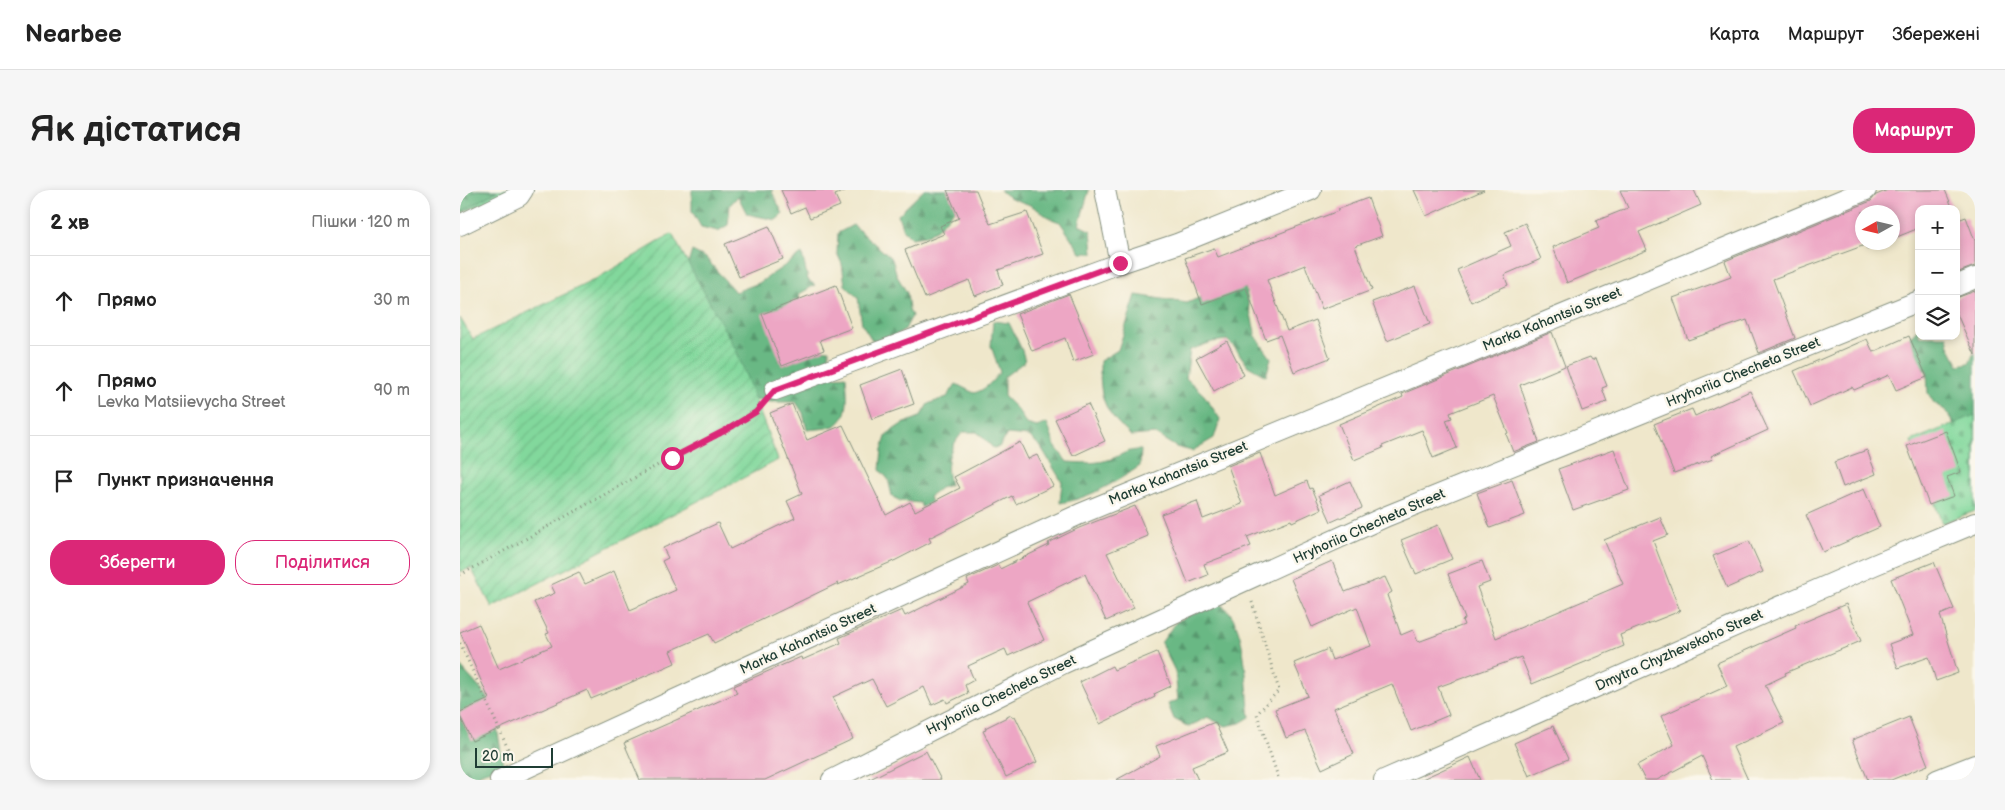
<!DOCTYPE html>
<html lang="uk">
<meta charset="utf-8">
<style>
:root{--surface:#fff;--page:#f6f6f6;--text:#222;--muted:#767676;--line:#e0e0e0;--accent:#db2777}
body{margin:0;font-family:"Balsamiq Sans",sans-serif;background:var(--page);color:var(--text)}
.controls{position:absolute;right:15px;top:15px;display:grid;overflow:hidden;border-radius:10px;box-shadow:0 2px 8px #0003}
.controls button{width:45px;height:45px;display:grid;place-items:center;padding:0;border:0;border-bottom:1px solid var(--line);background:var(--surface);color:var(--text);font:25px sans-serif}
.compass{position:absolute;left:1395px;top:15px;width:45px;height:45px;border-radius:50%;background:var(--surface);box-shadow:0 2px 8px #0003;rotate:262deg}
.scale{position:absolute;left:15px;bottom:12px;width:78px;box-sizing:border-box;padding-left:5px;border:2px solid #1f3d34;border-top:0;font-size:14px;line-height:18px;white-space:nowrap;color:#1f3d34;-webkit-text-stroke:4px #fbf7ec;paint-order:stroke}
.stop{position:absolute;width:15px;height:15px;margin:-11px;border:4px solid #db2777;border-radius:50%;background:#fff}
.stop.end{background:#db2777;border-color:#fff;box-shadow:0 1px 5px #0008}
.list{margin:0;padding:0;list-style:none}
h2{display:flex;justify-content:space-between;align-items:center;height:65px;margin:0;padding:0 20px;font-size:21px}
h2 small{font-size:16px;font-weight:400;color:var(--muted)}
.list li{display:grid;grid-template-columns:32px 1fr auto;gap:15px;align-items:center;box-sizing:border-box;height:90px;padding:0 20px;border-top:1px solid var(--line)}
.list b{display:block;font-size:19px;white-space:nowrap}
.list p{margin:0;font-size:16px;white-space:nowrap;color:var(--muted)}
.list em{font-size:16px;font-style:normal;color:var(--muted)}
.actions{display:flex;gap:10px;padding:15px 20px}
.actions a{flex:1;padding:11px 0;border:1px solid var(--accent);border-radius:20px;text-align:center;font-size:18px;color:var(--accent)}
.actions .main{background:var(--accent);color:#fff}
.icon{flex:none;width:28px;height:28px;fill:none;stroke:currentColor;stroke-width:2;stroke-linecap:round;stroke-linejoin:round}
.map{position:relative;flex:none;width:1515px;height:590px;overflow:hidden;border-radius:20px}
header{display:flex;align-items:center;gap:30px;box-sizing:border-box;height:70px;padding:0 25px;background:var(--surface);border-bottom:1px solid var(--line)}
header strong{font-size:24px}
nav{display:flex;gap:28px;margin-inline-start:auto;font-size:18px}
.intro{display:flex;align-items:center;justify-content:space-between;box-sizing:border-box;height:120px;padding:0 30px}
h1{margin:0;font-size:35px}
.button{padding:12px 22px;border-radius:20px;background:var(--accent);color:#fff;font-size:18px;font-weight:700}
main{display:flex;gap:30px;padding:0 30px}
aside{flex:1;background:var(--surface);border-radius:20px;box-shadow:0 2px 8px #0003}
.map>svg:first-child{display:block}
</style>
<header>
<strong>Nearbee</strong>
<nav><a>Карта</a><a>Маршрут</a><a>Збережені</a></nav>
</header>
<div class="intro"><h1>Як дістатися</h1><a class="button">Маршрут</a></div>
<main>
<aside>
<h2>2 хв<small>Пішки · 120 m</small></h2>
<ul class="list">
<li><svg class="icon" aria-label="ahead" viewBox="0 0 24 24"><path d="M12 20V5M6 11l6-6 6 6"/></svg><div><b>Прямо</b></div><em>30 m</em></li>
<li><svg class="icon" aria-label="ahead" viewBox="0 0 24 24"><path d="M12 20V5M6 11l6-6 6 6"/></svg><div><b>Прямо</b><p>Levka Matsiievycha Street</p></div><em>90 m</em></li>
<li><svg class="icon" aria-label="arrive" viewBox="0 0 24 24"><path d="M6 21V4h12l-3 4 3 4H6"/></svg><div><b>Пункт призначення</b></div></li>
</ul>
<div class="actions"><a class="main">Зберегти</a><a>Поділитися</a></div>
</aside>
<div class="map">
<svg width="1515" height="590" viewBox="0 0 1515 590">
<defs>
<pattern id="grass-tufts" width="24" height="20" patternUnits="userSpaceOnUse" patternTransform="scale(1.25)"><rect width="24" height="20" fill="#82d89c"/><path d="M3 7l-1-3M5 7V3M7 7l1-3M15 17l-1-3M17 17v-4M19 17l1-3" fill="none" stroke="#70ba87"/></pattern>
<pattern id="forest-firs" width="22" height="20" patternUnits="userSpaceOnUse" patternTransform="scale(1.25)"><rect width="22" height="20" fill="#69b884"/><path d="M5 1l3.5 6h-7zM16 11l3.5 6h-7z" fill="#56976d"/></pattern>
<pattern id="cemetery-stones" width="16" height="16" patternUnits="userSpaceOnUse" patternTransform="scale(1.25)"><rect width="16" height="16" fill="#82d89c"/><path d="M2 7V4a2 2 0 0 1 4 0v3zM10 15v-3a2 2 0 0 1 4 0v3z" fill="#70ba87"/></pattern>
<pattern id="garden-furrows" width="10" height="10" patternUnits="userSpaceOnUse" patternTransform="scale(1.25)"><rect width="10" height="10" fill="#82d89c"/><path d="M-1 1l2-2M0 10L10 0M9 11l2-2" fill="none" stroke="#70ba87"/></pattern>
</defs>
<rect width="100%" height="100%" fill="#fbf7ec"/>
<filter id="ink" filterUnits="userSpaceOnUse"><feTurbulence type="fractalNoise" baseFrequency=".02" numOctaves="2"/><feDisplacementMap in="SourceGraphic" scale="10" xChannelSelector="R" yChannelSelector="G"/><feConvolveMatrix kernelMatrix="1 2 1 2 8 2 1 2 1" color-interpolation-filters="sRGB"/></filter>
<filter id="wash" filterUnits="userSpaceOnUse"><feTurbulence type="fractalNoise" baseFrequency=".0096" numOctaves="4" result="noise"/><feDisplacementMap in="SourceGraphic" scale="20" xChannelSelector="R" yChannelSelector="G"/><feGaussianBlur stdDeviation="1.12" result="paint"/><feColorMatrix in="noise" values="0 0 0 0 0 0 0 0 0 0 0 0 0 0 0 0 0 1.4 0 .05"/><feComposite in="paint" operator="in"/></filter>
<g filter="url(#wash)">
<rect width="100%" height="100%" fill="#efe7cb"/>
<path fill="url(#grass-tufts)" stroke="#508a68" d="M 9,0 L 52,0 L 0,24 L 0,4 Z"/>
<g fill="url(#forest-firs)" stroke="#447a5c">
<path d="M 17,0 L 37,1 L 0,23 L 0,8 Z"/>
<path d="M 232,0 L 313,0 L 312,2 L 323,24 L 316,30 L 287,24 L 278,6 L 270,15 L 268,35 L 258,41 L 241,37 L 232,21 Z"/>
<path d="M 464,0 L 504,0 L 499,15 L 477,39 L 465,46 L 451,48 L 443,40 L 438,25 Z"/>
<path d="M 540,0 L 629,0 L 619,35 L 631,41 L 633,63 L 621,63 L 600,32 C 586,28 584,23 572,16 C 560,10 549,10 540,0 Z"/>
<path d="M 393,35 L 432,69 L 437,86 L 447,103 L 449,119 L 452,126 L 444,141 L 421,151 L 412,150 L 402,134 L 398,108 L 385,95 L 382,74 L 377,63 L 378,43 Z"/>
<path d="M 232,61 L 246,68 L 275,102 L 299,93 L 342,64 L 348,90 L 355,95 L 339,104 L 341,124 L 355,159 L 369,160 L 369,172 L 375,187 L 386,186 C 387,202 392,231 371,237 C 363,239 355,239 347,240 L 343,223 L 336,212 L 311,212 L 286,207 L 226,80 Z"/>
<path d="M 757,76 L 782,84 L 796,147 L 811,168 L 806,186 L 788,176 L 776,159 L 767,150 L 752,152 L 730,160 L 726,188 L 744,205 L 760,229 L 754,248 L 732,261 L 716,257 L 695,244 L 671,246 C 642,218 640,210 640,171 L 658,160 L 676,105 L 727,113 L 739,108 Z"/>
<path d="M 533,131 L 549,133 L 562,160 L 565,171 L 544,187 L 544,206 L 558,220 L 566,234 L 577,237 L 587,233 L 595,256 L 607,272 C 621,273 638,274 651,269 C 665,264 665,260 681,260 L 680,276 C 656,292 628,309 600,313 L 602,292 L 581,257 L 569,246 L 547,244 L 539,257 L 533,258 L 517,242 L 503,242 C 489,258 484,274 490,295 L 480,298 L 469,307 L 475,323 L 463,321 L 460,313 L 440,311 L 432,306 L 428,289 L 420,280 L 422,259 L 427,244 L 442,234 L 460,227 L 468,214 L 487,207 L 496,194 L 514,203 C 526,200 532,191 540,182 L 531,156 Z"/>
<path d="M 1459,137 L 1459,146 L 1487,146 L 1489,156 L 1499,175 L 1509,173 L 1515,161 L 1515,285 L 1503,248 L 1485,220 L 1474,213 L 1468,203 L 1467,181 L 1448,172 L 1447,150 Z"/>
<path d="M 755,410 C 760,414 767,418 770,423 C 787,448 786,497 790,527 L 780,533 L 766,536 L 747,527 L 729,537 L 714,529 L 708,514 L 718,510 L 715,481 L 701,453 L 716,432 Z"/>
<path d="M 0,476 L 33,513 L 43,574 L 6,590 L 0,590 Z"/>
</g>
<path fill="url(#cemetery-stones)" stroke="#508a68" d="M 1515,225 L 1515,321 L 1482,333 L 1451,251 Z"/>
<path fill="url(#garden-furrows)" stroke="#508a68" d="M 212,44 L 277,162 L 318,270 L 32,417 L 11,378 L 0,382 L 0,128 L 13,149 L 136,89 Z"/>
<g id="blocks">
<g fill="#eda6c4">
<path d="M 321,0 L 385,0 L 385,1 L 375,5 L 380,16 L 350,28 L 345,17 L 331,23 Z"/>
<path d="M 487,0 L 516,0 L 530,34 L 567,22 L 583,64 L 538,80 L 543,95 L 515,106 L 509,90 L 465,108 L 445,60 L 484,44 L 480,36 L 499,28 Z"/>
<path d="M 954,0 L 1024,0 L 966,26 Z"/>
<path d="M 1160,0 L 1234,0 L 1241,15 L 1179,42 L 1187,60 L 1107,93 L 1093,57 L 1139,38 L 1136,31 L 1168,18 Z"/>
<path d="M 1428,0 L 1485,0 L 1493,19 L 1459,19 L 1459,38 L 1432,49 L 1432,22 L 1402,22 L 1402,52 L 1425,52 L 1407,60 L 1405,55 L 1313,89 L 1335,148 L 1299,163 L 1287,130 L 1228,150 L 1213,108 L 1271,87 L 1265,71 L 1411,11 L 1416,5 Z"/>
<path d="M 908,8 L 922,46 L 895,56 L 912,100 L 862,119 L 845,75 L 807,90 L 827,141 L 856,130 L 870,168 L 834,182 L 820,145 L 806,150 L 786,98 L 742,114 L 725,68 L 754,58 L 758,67 L 878,21 L 878,19 Z"/>
<path d="M 1496,26 L 1498,30 L 1506,27 L 1515,51 L 1515,76 L 1496,83 Z"/>
<path d="M 1065,33 L 1081,69 L 1044,85 L 1048,95 L 1011,112 L 997,80 L 1051,56 L 1045,42 Z"/>
<path d="M 309,36 L 323,69 L 279,87 L 265,54 Z"/>
<path d="M 376,95 L 392,138 L 360,150 L 364,160 L 322,176 L 302,124 Z"/>
<path d="M 955,96 L 970,134 L 927,151 L 912,112 Z"/>
<path d="M 1515,101 L 1515,165 L 1496,122 L 1496,108 Z"/>
<path d="M 609,104 L 634,164 L 613,172 L 605,148 L 572,161 L 557,124 Z"/>
<path d="M 1092,142 L 1105,176 L 1060,195 L 1079,252 L 1053,262 L 1046,244 L 1048,243 L 1033,206 L 990,223 L 992,228 L 986,230 L 997,258 L 973,268 L 962,240 L 922,256 L 923,258 L 894,270 L 879,234 L 943,207 L 942,204 Z"/>
<path d="M 1449,146 L 1467,187 L 1436,200 L 1429,185 L 1394,200 L 1392,197 L 1350,216 L 1334,181 L 1407,149 L 1413,162 Z"/>
<path d="M 767,151 L 784,185 L 754,201 L 736,168 Z"/>
<path d="M 1130,167 L 1132,170 L 1136,168 L 1143,186 L 1147,196 L 1142,198 L 1147,212 L 1122,221 L 1106,176 Z"/>
<path d="M 442,179 L 454,214 L 412,229 L 400,195 Z"/>
<path d="M 1290,201 L 1308,240 L 1251,266 L 1253,269 L 1214,283 L 1194,234 L 1232,219 L 1235,226 Z"/>
<path d="M 332,214 L 347,250 L 383,235 L 426,325 L 450,312 L 455,321 L 500,298 L 494,287 L 560,252 L 568,269 L 577,265 L 593,296 L 556,314 L 552,306 L 469,348 L 471,352 L 436,370 L 378,395 L 378,393 L 254,453 L 249,444 L 210,461 L 215,473 L 165,495 L 131,509 L 127,500 L 12,551 L 0,526 L 0,522 L 29,509 L 0,442 L 19,434 L 39,479 L 92,456 L 86,444 L 89,443 L 74,412 L 95,403 L 91,395 L 119,382 L 125,394 L 154,381 L 170,420 L 216,400 L 202,371 L 208,368 L 203,358 L 258,333 L 270,359 L 335,328 L 327,311 L 342,304 L 310,223 Z"/>
<path d="M 628,214 L 645,251 L 613,266 L 595,229 Z"/>
<path d="M 1486,241 L 1501,282 L 1487,287 L 1494,306 L 1469,315 L 1447,256 Z"/>
<path d="M 1154,259 L 1169,300 L 1113,320 L 1098,279 Z"/>
<path d="M 1407,260 L 1416,284 L 1383,297 L 1374,272 Z"/>
<path d="M 800,263 L 815,305 L 847,291 L 850,299 L 852,298 L 861,319 L 832,332 L 831,330 L 787,347 L 791,356 L 744,374 L 748,385 L 728,393 L 701,324 L 737,311 L 743,329 L 782,314 L 768,276 Z"/>
<path d="M 1052,290 L 1065,325 L 1030,338 L 1017,303 Z"/>
<path d="M 890,291 L 902,318 L 871,332 L 859,305 Z"/>
<path d="M 1404,299 L 1420,337 L 1363,362 L 1346,325 Z"/>
<path d="M 675,316 L 688,346 L 647,363 L 674,418 L 646,431 L 625,384 L 567,412 L 584,450 L 548,466 L 545,459 L 508,476 L 514,490 L 505,495 L 508,503 L 487,513 L 485,509 L 472,515 L 464,497 L 426,516 L 412,489 L 373,507 L 393,549 L 305,590 L 180,590 L 164,553 L 277,503 L 274,496 L 341,467 L 342,470 L 381,453 L 379,448 L 442,420 L 445,426 L 509,394 L 507,389 L 538,375 L 540,379 L 589,355 L 588,353 L 619,338 Z"/>
<path d="M 1200,327 L 1208,345 L 1193,351 L 1220,421 L 1160,445 L 1164,456 L 1072,494 L 1061,467 L 978,497 L 989,525 L 951,541 L 932,494 L 874,518 L 894,564 L 862,579 L 845,541 L 826,548 L 815,519 L 848,506 L 834,473 L 868,459 L 872,470 L 911,456 L 897,417 L 852,437 L 831,389 L 872,371 L 885,402 L 925,387 L 932,402 L 927,405 L 941,445 L 953,440 L 958,452 L 1004,435 L 1002,430 L 1005,429 L 988,384 L 1022,371 L 1030,392 L 1017,397 L 1036,448 L 1163,394 L 1144,350 Z"/>
<path d="M 978,335 L 992,369 L 956,384 L 941,350 Z"/>
<path d="M 1289,351 L 1303,382 L 1267,398 L 1253,366 Z"/>
<path d="M 1474,372 L 1494,419 L 1480,425 L 1498,483 L 1476,491 L 1469,467 L 1438,478 L 1429,454 L 1453,445 L 1431,389 Z"/>
<path d="M 1386,414 L 1401,451 L 1325,483 L 1326,485 L 1305,495 L 1324,533 L 1273,557 L 1288,590 L 1253,590 L 1242,566 L 1197,590 L 1185,590 L 1177,575 L 1214,555 L 1201,526 L 1267,496 L 1257,473 L 1336,438 L 1335,436 Z"/>
<path d="M 697,462 L 711,496 L 694,504 L 695,507 L 640,534 L 620,492 L 652,476 L 654,480 Z"/>
<path d="M 551,525 L 552,527 L 555,526 L 577,572 L 546,587 L 523,541 L 526,540 L 525,538 Z"/>
<path d="M 1449,527 L 1468,575 L 1431,590 L 1408,590 L 1392,550 Z"/>
<path d="M 755,532 L 768,562 L 732,577 L 738,590 L 656,590 L 700,566 L 696,556 Z"/>
<path d="M 1093,536 L 1108,569 L 1069,586 L 1054,553 Z"/>
<path d="M 466,561 L 481,590 L 408,590 Z"/>
<path d="M 1010,567 L 1020,590 L 960,590 Z"/>
</g>
</g>
</g>
<g filter="url(#ink)">
<use href="#blocks" fill-opacity="0" stroke="#879280" stroke-width="1"/>
<g fill="none" stroke-linecap="round" stroke-linejoin="round">
<g stroke="#879280" stroke-width="22">
<g id="minor">
<path d="M 645,0 L 660,73"/>
<path d="M 0,35 L 59,6 L 63,0"/>
<path d="M 1496,96 L 1515,88"/>
<path d="M 315,200 L 660,73 L 717,54 L 851,0"/>
<path d="M 40,590 L 620,324 L 1406,0"/>
<path d="M 372,590 L 602,474 L 927,326 L 1459,111"/>
<path d="M 924,590 L 1414,375 L 1515,333"/>
<path d="M 1477,590 L 1515,575"/>
</g>
</g>
<g stroke="#879280" stroke-width="3" stroke-dasharray="1 4" stroke-linecap="butt">
<path d="M 0,385 C 71,347 140,306 211,268 C 237,254 281,239 300,217"/>
<path d="M 792,412 L 819,500 L 797,524 L 819,590"/>
<path d="M 0,453 L 49,561"/>
</g>
<use href="#minor" stroke="#fff" stroke-width="20"/>
</g>
</g>
<g fill="none" stroke-linecap="round" stroke-linejoin="round" filter="url(#ink)">
<path stroke="#db2777" stroke-width="6" d="M 212,268 L 268,239 L 296,222 L 315,200 L 660,73"/>
</g>
<g text-anchor="middle" dominant-baseline="central" stroke-width="5" stroke-linejoin="round" paint-order="stroke">
<g font-size="14" fill="#1f3d34" stroke="#fbf7ec">
<text transform="translate(1092 129) rotate(-22)">Marka Kahantsia Street</text>
<text transform="translate(1283 182) rotate(-22)">Hryhoriia Checheta Street</text>
<text transform="translate(718 283) rotate(-22)">Marka Kahantsia Street</text>
<text transform="translate(909 336) rotate(-24)">Hryhoriia Checheta Street</text>
<text transform="translate(348 449) rotate(-25)">Marka Kahantsia Street</text>
<text transform="translate(1219 460) rotate(-24)">Dmytra Chyzhevskoho Street</text>
<text transform="translate(541 505) rotate(-26)">Hryhoriia Checheta Street</text>
</g>
</g>
</svg>
<div class="controls">
<button>+</button>
<button>−</button>
<button><svg class="icon" aria-label="layers" viewBox="0 0 24 24"><path d="M12 4l9 5-9 5-9-5zM3 14l9 5 9-5"/></svg></button>
</div>
<svg class="compass" viewBox="-18 -18 36 36"><path d="M0-13l5 13h-10z" fill="#e53935"/><path d="M0 13l5-13h-10z" fill="#767676"/></svg>
<div class="scale">20 m</div>
<div class="stop" style="left:212px;top:268px"></div>
<div class="stop end" style="left:660px;top:73px"></div>
</div>
</main>
